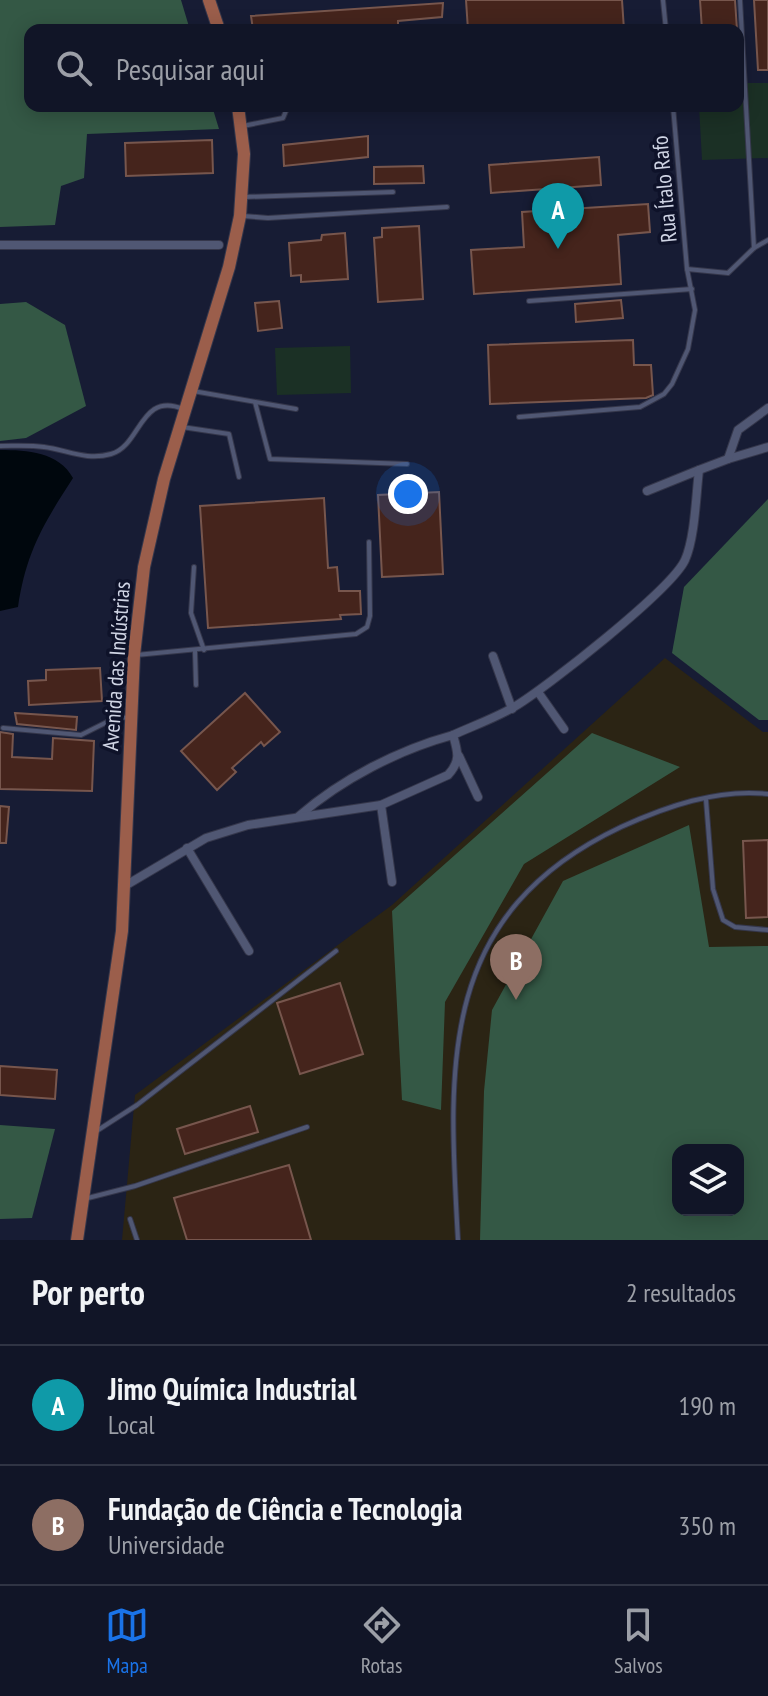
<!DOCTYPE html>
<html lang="pt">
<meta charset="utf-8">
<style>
:root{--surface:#111527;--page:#1e2233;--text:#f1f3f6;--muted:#9c9fa7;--line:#303444;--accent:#1a73e8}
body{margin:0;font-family:"PT Sans Narrow",sans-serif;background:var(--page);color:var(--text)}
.controls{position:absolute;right:24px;bottom:24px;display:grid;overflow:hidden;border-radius:16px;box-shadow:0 4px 20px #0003}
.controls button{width:72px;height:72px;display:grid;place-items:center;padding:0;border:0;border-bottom:2px solid var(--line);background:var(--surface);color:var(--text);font:40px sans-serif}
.you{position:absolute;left:408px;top:494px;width:28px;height:28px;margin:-20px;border:6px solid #fff;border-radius:50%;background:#1a73e8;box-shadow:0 0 0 12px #1a73e833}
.badge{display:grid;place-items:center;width:52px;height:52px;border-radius:50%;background:var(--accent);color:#fff;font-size:26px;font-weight:700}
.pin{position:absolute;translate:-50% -66px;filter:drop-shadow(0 2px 4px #0008)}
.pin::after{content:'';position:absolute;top:42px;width:28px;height:24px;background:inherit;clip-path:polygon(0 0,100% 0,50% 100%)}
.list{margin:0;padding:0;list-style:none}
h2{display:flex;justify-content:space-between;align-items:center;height:104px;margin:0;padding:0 32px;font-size:34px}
h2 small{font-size:26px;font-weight:400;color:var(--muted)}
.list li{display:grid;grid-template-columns:52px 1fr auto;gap:24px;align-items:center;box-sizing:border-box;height:120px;padding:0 32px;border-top:2px solid var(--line)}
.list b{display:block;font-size:30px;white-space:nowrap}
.list p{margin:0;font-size:26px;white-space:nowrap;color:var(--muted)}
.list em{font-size:26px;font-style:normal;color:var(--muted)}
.icon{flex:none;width:44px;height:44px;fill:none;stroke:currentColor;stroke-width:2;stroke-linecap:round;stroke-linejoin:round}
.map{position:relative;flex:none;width:768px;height:1240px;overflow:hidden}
.search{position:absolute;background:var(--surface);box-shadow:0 4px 20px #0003;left:24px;right:24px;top:24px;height:88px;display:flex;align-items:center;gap:20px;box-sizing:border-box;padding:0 28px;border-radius:16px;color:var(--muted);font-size:30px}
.sheet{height:344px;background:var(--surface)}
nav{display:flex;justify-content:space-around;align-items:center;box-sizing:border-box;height:112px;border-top:2px solid var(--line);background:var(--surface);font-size:22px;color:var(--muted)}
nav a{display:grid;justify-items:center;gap:4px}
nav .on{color:var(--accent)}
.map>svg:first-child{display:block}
</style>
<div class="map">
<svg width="768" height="1240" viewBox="0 0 768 1240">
<rect width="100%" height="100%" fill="#171c34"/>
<path fill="#2b2414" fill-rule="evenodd" d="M 665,658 L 763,732 L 768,732 L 768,1240 L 122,1240 L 135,1095 L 392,905 ZM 678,1150 L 738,1150 L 738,1210 L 678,1210 Z"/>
<g fill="#1b3025">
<path d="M 738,83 L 768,83 L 768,158 L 702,160 L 699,106 L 738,106 Z"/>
<path d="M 350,346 L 351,393 L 277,395 L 275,348 Z"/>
</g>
<g fill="#345845" fill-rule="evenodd">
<path d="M 0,0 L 181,0 L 190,30 L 30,30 L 30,106 L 212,106 L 219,129 L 87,134 L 84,178 L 61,186 L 55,225 L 0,227 Z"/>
<path d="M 26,302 L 65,325 L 86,406 L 26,438 L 0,441 L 0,304 Z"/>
<path d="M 768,499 L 768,720 L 759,720 L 672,653 L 684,587 Z"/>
<path d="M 592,733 L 680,767 L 524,864 L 445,1002 L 441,1110 L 402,1100 L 392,911 Z"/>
<path d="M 689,825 L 709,947 L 768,946 L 768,1240 L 480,1240 L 484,1091 L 492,1010 L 563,881 ZM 678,1150 L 738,1150 L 738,1210 L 678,1210 Z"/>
<path d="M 0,1125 L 55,1129 L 32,1218 L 0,1219 Z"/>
</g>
<path fill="#00070d" d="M 0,450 C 27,450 59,452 73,478 C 44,523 26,552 18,607 L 0,611 Z"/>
<g fill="#45241c" stroke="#77564d" stroke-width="2">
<path d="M 466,0 L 622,0 L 624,30 L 468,30 Z"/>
<path d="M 700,0 L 735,0 L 737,30 L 702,30 Z"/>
<path d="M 754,0 L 768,0 L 768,70 L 758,70 Z"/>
<path d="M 443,3 L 442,17 L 398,21 L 398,30 L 253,30 L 251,16 Z"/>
<path d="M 368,136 L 368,157 L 284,166 L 283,145 Z"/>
<path d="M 212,140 L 213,173 L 126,176 L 125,143 Z"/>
<path d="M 599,157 L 601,185 L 491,193 L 489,165 Z"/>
<path d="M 423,166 L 424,183 L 374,184 L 374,167 Z"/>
<path d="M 648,204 L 650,232 L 618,235 L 621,284 L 474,294 L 471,250 L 524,247 L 522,212 Z"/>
<path d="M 419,226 L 423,299 L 378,302 L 374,238 L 382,237 L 382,228 Z"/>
<path d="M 345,233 L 348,279 L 301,282 L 301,275 L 291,276 L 289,243 L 321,240 L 322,235 Z"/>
<path d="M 621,300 L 623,318 L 576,322 L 575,304 Z"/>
<path d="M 279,301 L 282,328 L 258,331 L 255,303 Z"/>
<path d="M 633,340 L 634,365 L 651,365 L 653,395 L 646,398 L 490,404 L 488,345 Z"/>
<path d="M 439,492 L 443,574 L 382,577 L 378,495 Z"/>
<path d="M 324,498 L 328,568 L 337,567 L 339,591 L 360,591 L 361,614 L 340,615 L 341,619 L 208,628 L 200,506 Z"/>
<path d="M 100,668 L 102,701 L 29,705 L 28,681 L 46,680 L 46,670 Z"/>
<path d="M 245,693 L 280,732 L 264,746 L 261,742 L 232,768 L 236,772 L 217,790 L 181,751 Z"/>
<path d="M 15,713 L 77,717 L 76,730 L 17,724 Z"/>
<path d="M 0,732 L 13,734 L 12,757 L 52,759 L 53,738 L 94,741 L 92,791 L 0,789 Z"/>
<path d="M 0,806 L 9,807 L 6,843 L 0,843 Z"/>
<path d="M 768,840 L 768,917 L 746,918 L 743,841 Z"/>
<path d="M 340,983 L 363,1054 L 300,1074 L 277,1003 Z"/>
<path d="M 0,1066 L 57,1070 L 55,1099 L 0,1095 Z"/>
<path d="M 250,1106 L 258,1132 L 185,1154 L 177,1129 Z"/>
<path d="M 289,1165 L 311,1240 L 187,1240 L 174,1198 Z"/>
</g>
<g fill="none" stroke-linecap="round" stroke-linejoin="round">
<g stroke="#35374b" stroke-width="6">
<g id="service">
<path d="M 663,0 L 666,30"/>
<path d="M 243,126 L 283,118 L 288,106"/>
<path d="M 244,197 L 393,192"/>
<path d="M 243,216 L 268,218 L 447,207"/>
<path d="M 754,248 L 768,240"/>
<path d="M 687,269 L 728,273 L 754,248 L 740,0"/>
<path d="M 529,301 L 692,289"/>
<path d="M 193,391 L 296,409"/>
<path d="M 255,402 L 270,459 L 407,464"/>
<path d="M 519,417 L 640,407 L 664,394 L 672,384 L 688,349 L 695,310 L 687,269 L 673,106"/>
<path d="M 182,427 L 229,434 L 239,477"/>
<path d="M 0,446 C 15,446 29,445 44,447 C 67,450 87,461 111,454 C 141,446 140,391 183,409"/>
<path d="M 194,567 L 191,613 L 204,650"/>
<path d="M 195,651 L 196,685"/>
<path d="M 136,655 L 356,634 L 367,627 L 370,616 L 369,542"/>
<path d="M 3,728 L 81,735 L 117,717 L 129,718"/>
<path d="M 706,800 L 713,889 L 723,920 L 735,927 L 768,930"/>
<path d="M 95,1132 L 137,1105 L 336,951"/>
<path d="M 84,1199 L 135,1186 L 307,1127"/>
<path d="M 130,1219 L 137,1240"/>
<path d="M 458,1240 C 448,1065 437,914 621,827 C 665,807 718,788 768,794"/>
</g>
</g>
<g stroke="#35374b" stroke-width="10">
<g id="minor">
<path d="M 0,245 L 219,245"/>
<path d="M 728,459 L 768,447"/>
<path d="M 647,491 L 699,470"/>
<path d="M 493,656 L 512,709"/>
<path d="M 538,692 L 564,729"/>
<path d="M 459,756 L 478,797"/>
<path d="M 381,805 L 392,882"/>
<path d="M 299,816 C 342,779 398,750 453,735"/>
<path d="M 187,848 L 249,951"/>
<path d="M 123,887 L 206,838 L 248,825 L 381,805 L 448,775 C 461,761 458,752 453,735 C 473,726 495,718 514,707 C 546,688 671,590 685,560 C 695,538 696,495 699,470 L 728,459 L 738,430 L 768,408"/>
</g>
</g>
<g stroke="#35374b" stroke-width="14">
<g id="primary">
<path d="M 209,0 L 219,30"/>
<path d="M 77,1240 L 122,931 L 134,655 L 144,567 L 164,479 L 229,267 L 240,216 L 244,154 L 238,106"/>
</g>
</g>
<use href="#service" stroke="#505773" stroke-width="4"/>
<use href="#minor" stroke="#505773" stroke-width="8"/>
<use href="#primary" stroke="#9b5e4b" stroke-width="12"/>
</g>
<g text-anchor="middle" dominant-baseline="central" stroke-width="7" stroke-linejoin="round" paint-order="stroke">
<g font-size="22" fill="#cfd4e4" stroke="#0e1229">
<text transform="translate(664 189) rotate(-95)">Rua Ítalo Rafo</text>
<text transform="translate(116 666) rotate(-86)">Avenida das Indústrias</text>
</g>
</g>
</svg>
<div class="controls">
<button><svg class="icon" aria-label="layers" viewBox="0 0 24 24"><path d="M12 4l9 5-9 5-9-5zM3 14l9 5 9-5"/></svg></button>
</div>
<div class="you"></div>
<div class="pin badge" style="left:558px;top:249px;background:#0f9aa8">A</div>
<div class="pin badge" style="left:516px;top:1000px;background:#8d6e63">B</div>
<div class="search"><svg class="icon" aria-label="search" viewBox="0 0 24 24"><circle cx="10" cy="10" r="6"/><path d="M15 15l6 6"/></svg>Pesquisar aqui</div>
</div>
<section class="sheet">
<h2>Por perto<small>2 resultados</small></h2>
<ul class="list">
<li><span class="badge" style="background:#0f9aa8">A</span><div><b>Jimo Química Industrial</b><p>Local</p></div><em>190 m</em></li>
<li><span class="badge" style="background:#8d6e63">B</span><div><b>Fundação de Ciência e Tecnologia</b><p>Universidade</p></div><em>350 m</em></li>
</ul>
</section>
<nav>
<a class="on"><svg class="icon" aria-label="map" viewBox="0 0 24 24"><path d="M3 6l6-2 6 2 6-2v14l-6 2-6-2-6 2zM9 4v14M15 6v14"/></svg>Mapa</a>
<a><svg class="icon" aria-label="directions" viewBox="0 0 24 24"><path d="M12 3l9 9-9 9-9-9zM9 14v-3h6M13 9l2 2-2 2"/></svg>Rotas</a>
<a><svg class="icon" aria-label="saved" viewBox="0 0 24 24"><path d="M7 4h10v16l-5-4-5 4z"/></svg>Salvos</a>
</nav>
